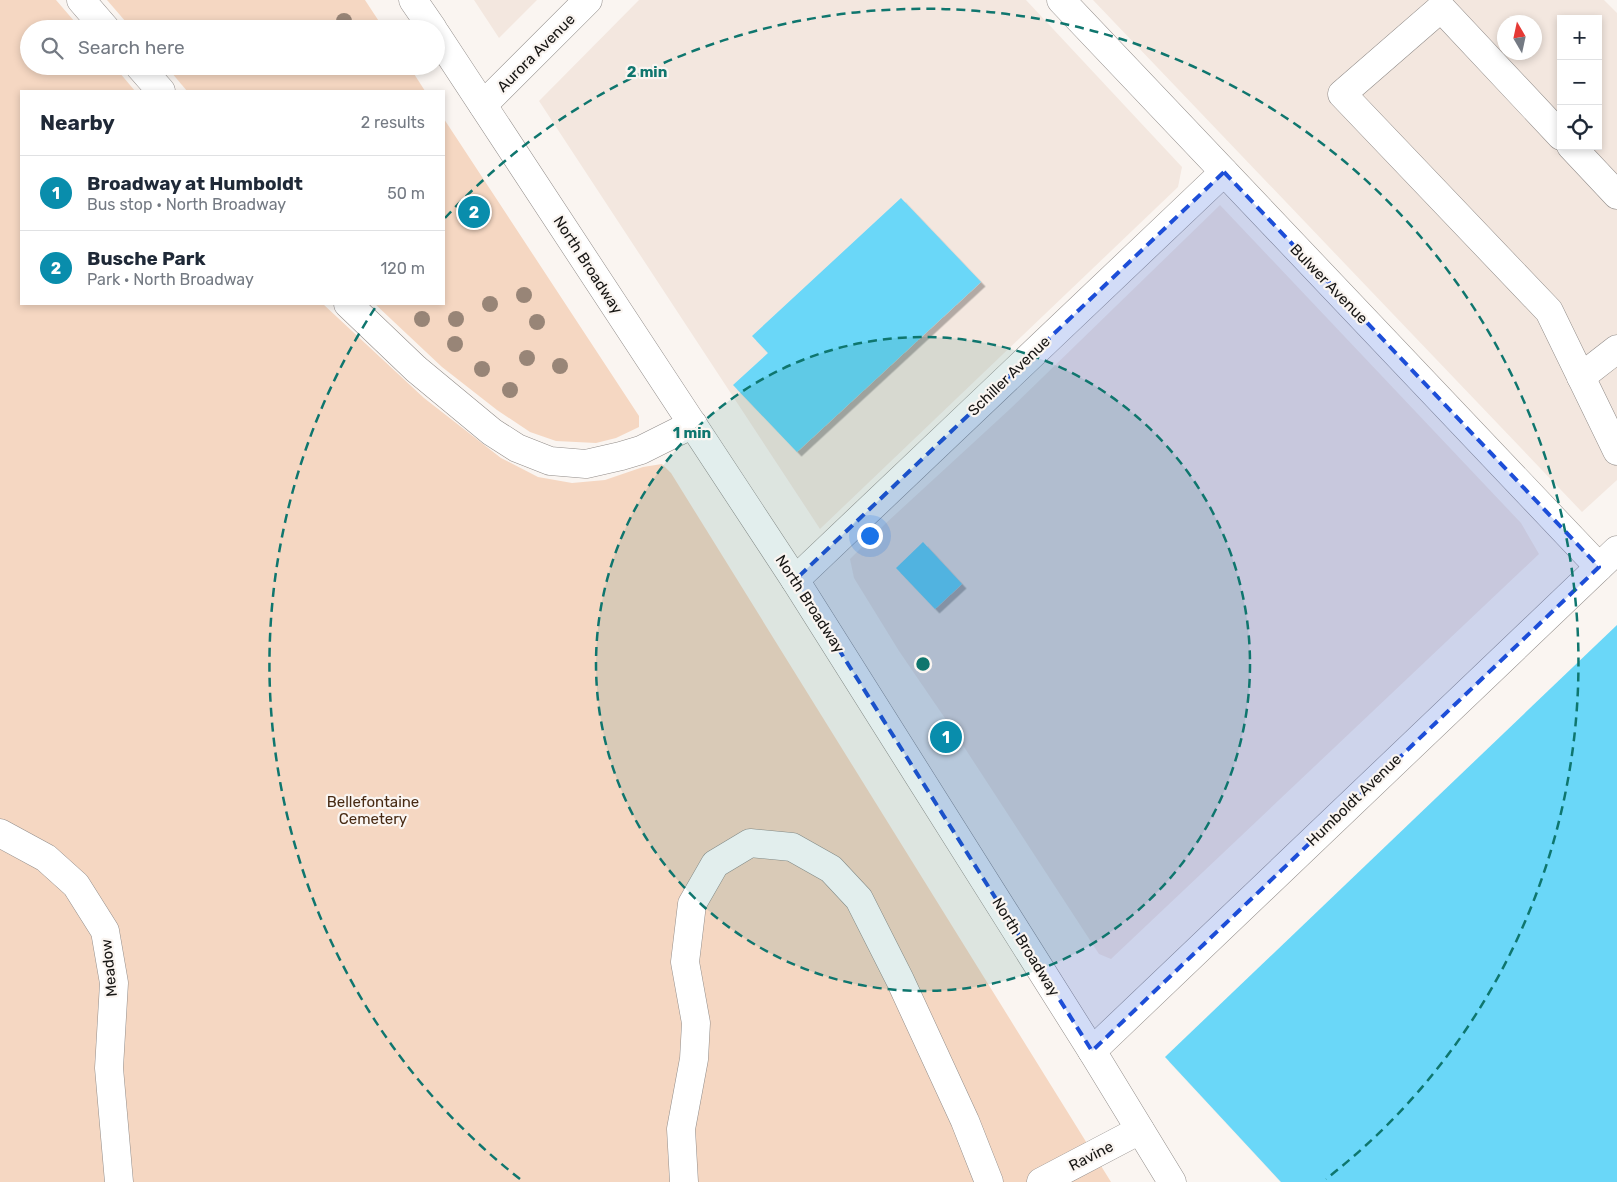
<!DOCTYPE html>
<meta charset="utf-8">
<style>
:root{--surface:#fff;--page:#f6f6f7;--text:#1f2937;--muted:#747a83;--line:#e0e1e3;--accent:#098dac}
body{margin:0;font-family:Rubik,sans-serif;background:var(--page);color:var(--text)}
.controls{position:absolute;right:15px;top:15px;display:grid;overflow:hidden;border-radius:0px;box-shadow:0 2px 8px #0003}
.controls button{width:45px;height:45px;display:grid;place-items:center;padding:0;border:0;border-bottom:1px solid var(--line);background:var(--surface);color:var(--text);font:25px sans-serif}
.compass{position:absolute;left:1497px;top:15px;width:45px;height:45px;border-radius:50%;background:var(--surface);box-shadow:0 2px 8px #0003;rotate:351deg}
.you{position:absolute;left:869px;top:535px;width:18px;height:18px;margin:-12px;border:4px solid #fff;border-radius:50%;background:#1a73e8;box-shadow:0 0 0 8px #1a73e833}
.badge{display:grid;place-items:center;width:32px;height:32px;border-radius:50%;background:var(--accent);color:#fff;font-size:16px;font-weight:700}
.pin{position:absolute;translate:-50% -50%;border:2px solid #fff;box-shadow:0 1px 5px #0006}
.list{margin:0;padding:0;list-style:none}
h2{display:flex;justify-content:space-between;align-items:center;height:65px;margin:0;padding:0 20px;font-size:21px}
h2 small{font-size:16px;font-weight:400;color:var(--muted)}
.list li{display:grid;grid-template-columns:32px 1fr auto;gap:15px;align-items:center;box-sizing:border-box;height:75px;padding:0 20px;border-top:1px solid var(--line)}
.list b{display:block;font-size:19px;white-space:nowrap}
.list p{margin:0;font-size:16px;white-space:nowrap;color:var(--muted)}
.list em{font-size:16px;font-style:normal;color:var(--muted)}
.icon{flex:none;width:28px;height:28px;fill:none;stroke:currentColor;stroke-width:2;stroke-linecap:round;stroke-linejoin:round}
.map{position:relative;flex:none;width:1617px;height:1182px;overflow:hidden}
.search{position:absolute;background:var(--surface);box-shadow:0 2px 8px #0003;left:20px;top:20px;width:425px;height:55px;display:flex;align-items:center;gap:12px;box-sizing:border-box;padding:0 18px;border-radius:28px;color:var(--muted);font-size:19px}
.panel{position:absolute;background:var(--surface);box-shadow:0 2px 8px #0003;left:20px;top:90px;width:425px;height:215px;border-radius:0px}
.map>svg:first-child{display:block}
</style>
<div class="map">
<svg width="1617" height="1182" viewBox="0 0 1617 1182">
<defs>
<filter id="shadow"><feDropShadow dx="4.5" dy="4.5" stdDeviation="0" flood-color="#0004"/></filter>
</defs>
<rect width="100%" height="100%" fill="#faf5f1"/>
<g fill="#f3e7df" fill-rule="evenodd">
<path d="M 474,0 L 537,0 L 499,38 Z"/>
<path d="M 639,0 L 1026,0 L 1182,167 L 1178,187 L 820,529 L 539,101 Z"/>
<path d="M 1093,0 L 1604,0 L 1617,13 L 1617,480 L 1582,512 ZM 1561,19 L 1598,19 L 1598,146 L 1561,146 ZM 1504,22 L 1534,22 L 1534,52 L 1504,52 Z"/>
<path d="M 1220,205 L 1521,523 L 1539,554 L 1111,959 L 1099,954 L 953,730 L 899,651 L 854,578 L 850,559 L 885,524 L 1010,409 Z"/>
</g>
<g fill="#f5d7c2">
<path d="M 0,0 L 56,0 L 81,29 L 29,29 L 29,66 L 114,66 L 135,91 L 21,91 L 21,304 L 323,304 L 424,398 L 501,458 L 538,477 L 572,483 L 605,480 L 643,467 L 662,464 L 671,473 L 1111,1182 L 0,1182 Z"/>
<path d="M 107,0 L 365,0 L 384,29 L 132,29 Z"/>
<path d="M 166,66 L 409,66 L 425,91 L 187,91 Z"/>
<path d="M 444,119 L 639,416 L 639,427 L 616,438 L 596,443 L 556,441 L 530,432 L 497,410 L 442,367 L 375,304 L 444,304 Z"/>
</g>
<g fill="#6bd7f8" filter="url(#shadow)">
<path d="M 901,198 L 981,282 L 797,452 L 733,385 L 768,353 L 752,336 Z"/>
<path d="M 923,542 L 962,584 L 935,609 L 896,568 Z"/>
<path d="M 1617,625 L 1617,1182 L 1281,1182 L 1165,1057 Z"/>
</g>
<g fill="none" stroke-linecap="round" stroke-linejoin="round">
<g stroke="#928d8a" stroke-width="29">
<g id="minor">
<path d="M 81,0 L 106,29"/>
<path d="M 1061,0 L 1599,567"/>
<path d="M 139,66 L 161,91"/>
<path d="M 483,105 L 588,0"/>
<path d="M 1561,136 L 1441,8 L 1342,94 L 1549,311 L 1617,451"/>
<path d="M 1571,146 L 1617,195"/>
<path d="M 348,304 L 416,369 L 492,432 L 517,448 L 550,461 L 586,464 L 621,456 L 641,450 L 693,424"/>
<path d="M 1581,377 L 1617,349"/>
<path d="M 795,580 L 1224,172"/>
<path d="M 0,833 L 46,858 L 76,885 L 105,931 L 114,983 L 109,1068 L 119,1182"/>
<path d="M 1092,1051 L 1617,550"/>
<path d="M 684,1182 L 681,1129 L 694,1059 L 696,1023 L 685,962 L 692,904 L 715,864 L 750,843 L 792,847 L 831,869 L 859,899 L 900,980 L 965,1121 L 989,1182"/>
<path d="M 1041,1182 L 1140,1130"/>
</g>
</g>
<g stroke="#928d8a" stroke-width="29">
<g id="major">
<path d="M 413,0 L 433,29"/>
<path d="M 436,34 L 795,580 L 1092,1051 L 1172,1182"/>
</g>
</g>
<use href="#minor" stroke="#fff" stroke-width="28"/>
<use href="#major" stroke="#fff" stroke-width="28"/>
</g>
<g fill="#988577">
<circle cx="344" cy="21" r="8"/>
<circle cx="480" cy="217" r="8"/>
<circle cx="524" cy="295" r="8"/>
<circle cx="490" cy="304" r="8"/>
<circle cx="422" cy="319" r="8"/>
<circle cx="456" cy="319" r="8"/>
<circle cx="537" cy="322" r="8"/>
<circle cx="455" cy="344" r="8"/>
<circle cx="527" cy="358" r="8"/>
<circle cx="560" cy="366" r="8"/>
<circle cx="482" cy="369" r="8"/>
<circle cx="510" cy="390" r="8"/>
</g>
<path fill="#1d4ed8" fill-opacity="0.2" stroke="#1d4ed8" stroke-width="4" stroke-dasharray="10 6" stroke-linejoin="round" d="M 1224,172 L 1599,567 L 1092,1051 L 795,580 Z"/>
<circle cx="923" cy="664" r="327" fill="#0f766e" fill-opacity=".12"/>
<g fill="none" stroke="#0f766e" stroke-width="2.5" stroke-dasharray="9 6">
<circle cx="923" cy="664" r="327"/>
<path d="M520 1179A654 654 0 0 1 375 308M445 218A654 654 0 1 1 1326 1179"/>
</g>
<g text-anchor="middle" dominant-baseline="central" stroke-width="4.5" stroke-linejoin="round" paint-order="stroke">
<g font-size="15" fill="#171614" stroke="#faf5f1">
<text transform="translate(536 53) rotate(-45)">Aurora Avenue</text>
<text transform="translate(588 265) rotate(57)">North Broadway</text>
<text transform="translate(1329 284) rotate(46)">Bulwer Avenue</text>
<text transform="translate(1009 376) rotate(-44)">Schiller Avenue</text>
<text transform="translate(810 604) rotate(57)">North Broadway</text>
<text transform="translate(1354 800) rotate(-44)">Humboldt Avenue</text>
<text transform="translate(1026 947) rotate(58)">North Broadway</text>
<text transform="translate(109 968) rotate(-96)">Meadow</text>
<text transform="translate(1091 1156) rotate(-27)">Ravine</text>
</g>
<g font-size="15" fill="#472a13" stroke="#faf5f1">
<text x="373" y="802">Bellefontaine<tspan x="373" dy="17">Cemetery</tspan></text>
</g>
</g>
<circle cx="923" cy="664" r="8" fill="#0f766e" stroke="#faf5f1" stroke-width="2.5"/>
<g font-size="15" text-anchor="middle" font-weight="bold" fill="#0f766e" stroke="#faf5f1" stroke-width="4.5" stroke-linejoin="round" paint-order="stroke">
<text x="647" y="77">2 min</text>
<text x="692" y="438">1 min</text>
</g>
</svg>
<div class="controls">
<button>+</button>
<button>−</button>
<button><svg class="icon" aria-label="locate" viewBox="0 0 24 24"><circle cx="12" cy="12" r="6"/><path d="M12 2v4M12 18v4M2 12h4M18 12h4"/></svg></button>
</div>
<svg class="compass" viewBox="-18 -18 36 36"><path d="M0-13l5 13h-10z" fill="#e53935"/><path d="M0 13l5-13h-10z" fill="#747a83"/></svg>
<div class="you"></div>
<div class="pin badge" style="left:946px;top:737px">1</div>
<div class="pin badge" style="left:474px;top:212px">2</div>
<div class="search"><svg class="icon" aria-label="search" viewBox="0 0 24 24"><circle cx="10" cy="10" r="6"/><path d="M15 15l6 6"/></svg>Search here</div>
<section class="panel">
<h2>Nearby<small>2 results</small></h2>
<ul class="list">
<li><span class="badge">1</span><div><b>Broadway at Humboldt</b><p>Bus stop · North Broadway</p></div><em>50 m</em></li>
<li><span class="badge">2</span><div><b>Busche Park</b><p>Park · North Broadway</p></div><em>120 m</em></li>
</ul>
</section>
</div>
